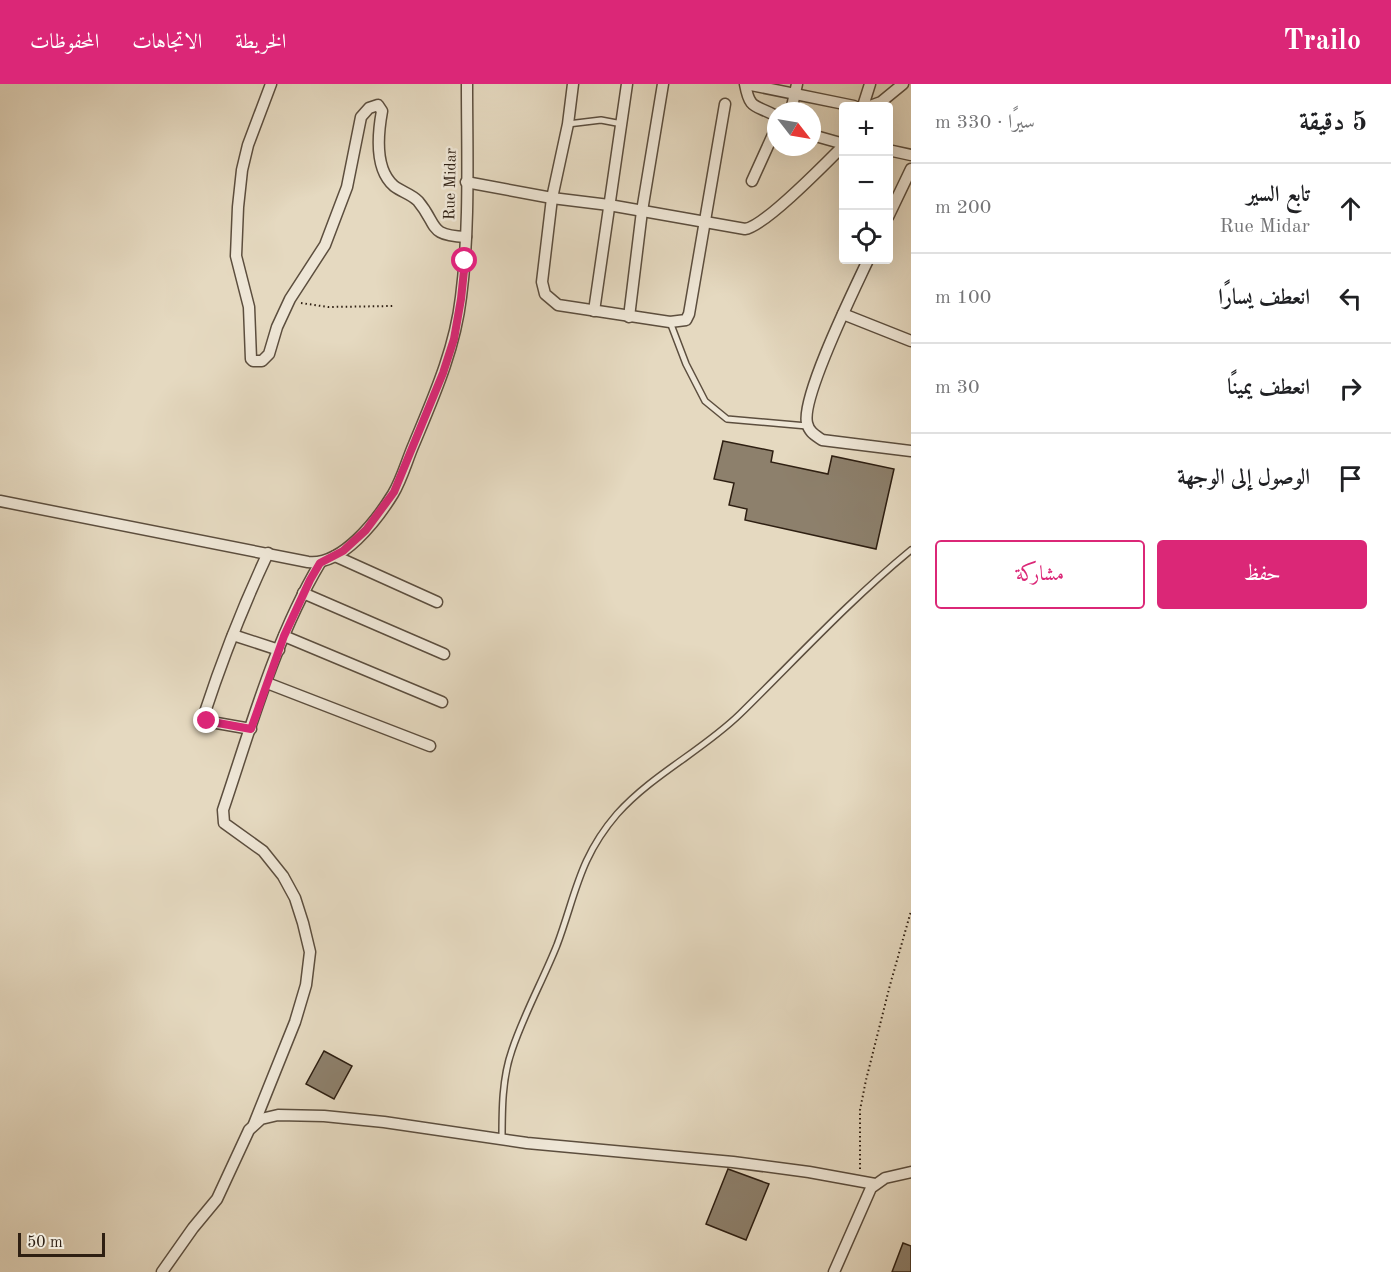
<!DOCTYPE html>
<html lang="ar">
<meta charset="utf-8">
<style>
:root{--surface:#fff;--page:#f2f2f2;--text:#202124;--muted:#757577;--line:#e0e0e0;--accent:#db2777}
body{margin:0;font-family:"Old Standard TT",Amiri,serif;background:var(--page);color:var(--text);direction:rtl}
.controls{position:absolute;right:18px;top:18px;display:grid;overflow:hidden;border-radius:6px;box-shadow:0 6px 24px #0002}
.controls button{width:54px;height:54px;display:grid;place-items:center;padding:0;border:0;border-bottom:2px solid var(--line);background:var(--surface);color:var(--text);font:30px sans-serif}
.compass{position:absolute;left:767px;top:18px;width:54px;height:54px;border-radius:50%;background:var(--surface);box-shadow:0 6px 24px #0002;rotate:121deg}
.scale{position:absolute;left:18px;bottom:15px;width:87px;box-sizing:border-box;padding-left:6px;border:3px solid #2e1f12;border-top:0;font-size:16px;line-height:21px;white-space:nowrap;color:#2e1f12;-webkit-text-stroke:4px #eee6d6;paint-order:stroke}
.stop{position:absolute;width:18px;height:18px;margin:-14px;border:4px solid #db2777;border-radius:50%;background:#fff}
.stop.end{background:#db2777;border-color:#fff;box-shadow:0 2px 6px #0008}
.list{margin:0;padding:0;list-style:none}
h2{display:flex;justify-content:space-between;align-items:center;height:78px;margin:0;padding:0 24px;font-size:26px}
h2 small{font-size:20px;font-weight:400;color:var(--muted)}
.list li{display:grid;grid-template-columns:39px 1fr auto;gap:18px;align-items:center;box-sizing:border-box;height:90px;padding:0 24px;border-top:2px solid var(--line)}
.list b{display:block;font-size:22px;white-space:nowrap}
.list p{margin:0;font-size:20px;white-space:nowrap;color:var(--muted)}
.list em{font-size:20px;font-style:normal;color:var(--muted)}
.actions{display:flex;gap:12px;padding:18px 24px}
.actions a{flex:1;padding:14px 0;border:2px solid var(--accent);border-radius:6px;text-align:center;font-size:21px;color:var(--accent)}
.actions .main{background:var(--accent);color:#fff}
.icon{flex:none;width:33px;height:33px;fill:none;stroke:currentColor;stroke-width:2;stroke-linecap:round;stroke-linejoin:round}
.map{position:relative;flex:none;width:911px;height:1188px;overflow:hidden;direction:ltr}
header{display:flex;align-items:center;gap:36px;box-sizing:border-box;height:84px;padding:0 30px;background:var(--accent);color:#fff}
header strong{font-size:28px}
nav{display:flex;gap:33px;margin-inline-start:auto;font-size:21px}
main{display:flex}
aside{flex:1;background:var(--surface)}
.map>svg:first-child{display:block}
</style>
<header>
<strong>Trailo</strong>
<nav><a>الخريطة</a><a>الاتجاهات</a><a>المحفوظات</a></nav>
</header>
<main>
<aside>
<h2>5 دقيقة<small>سيرًا · 330 m</small></h2>
<ul class="list">
<li><svg class="icon" aria-label="ahead" viewBox="0 0 24 24"><path d="M12 20V5M6 11l6-6 6 6"/></svg><div><b>تابع السير</b><p>Rue Midar</p></div><em>200 m</em></li>
<li><svg class="icon" aria-label="left" viewBox="0 0 24 24"><path d="M17 20v-9H6M10 6l-5 5 5 5"/></svg><div><b>انعطف يسارًا</b></div><em>100 m</em></li>
<li><svg class="icon" aria-label="right" viewBox="0 0 24 24"><path d="M7 20v-9h11M14 6l5 5-5 5"/></svg><div><b>انعطف يمينًا</b></div><em>30 m</em></li>
<li><svg class="icon" aria-label="arrive" viewBox="0 0 24 24"><path d="M6 21V4h12l-3 4 3 4H6"/></svg><div><b>الوصول إلى الوجهة</b></div></li>
</ul>
<div class="actions"><a class="main">حفظ</a><a>مشاركة</a></div>
</aside>
<div class="map">
<svg width="911" height="1188" viewBox="0 0 911 1188">
<rect width="100%" height="100%" fill="#e5d9c0"/>
<filter id="stains"><feTurbulence type="fractalNoise" baseFrequency=".00333" numOctaves="4"/><feColorMatrix values="0 0 0 0 .2 0 0 0 0 .09 0 0 0 0 .02 0 0 0 .5 -.17"/></filter>
<radialGradient id="worn" r=".72"><stop offset=".6" stop-color="#630" stop-opacity="0"/><stop offset="1" stop-color="#630" stop-opacity=".3"/></radialGradient>
<g fill="#8d806c" stroke="#2e1f12" stroke-width="1.5">
<path d="M 723,357 L 773,367 L 771,378 L 828,390 L 832,372 L 894,385 L 876,465 L 745,436 L 747,425 L 729,421 L 734,399 L 714,395 Z"/>
<path d="M 324,967 L 352,982 L 334,1015 L 306,1000 Z"/>
<path d="M 728,1085 L 769,1100 L 746,1156 L 706,1140 Z"/>
<path d="M 903,1159 L 911,1162 L 911,1188 L 892,1188 Z"/>
</g>
<g fill="none" stroke-linecap="round" stroke-linejoin="round">
<g stroke="#5c4e3e" stroke-width="8">
<g id="lane">
<path d="M 568,40 L 601,36 L 622,40"/>
<path d="M 670,238 L 686,280 L 705,317 L 727,335 L 807,342"/>
<path d="M 502,1056 C 502,1026 502,994 512,966 C 524,930 543,896 557,861 C 576,810 579,774 617,730 C 653,690 702,667 740,630 C 796,575 850,516 911,466"/>
</g>
</g>
<g stroke="#5c4e3e" stroke-width="13">
<g id="street">
<path d="M 271,0 L 248,61 L 242,86 L 238,123 L 236,172 L 249,223 L 251,275 L 253,277 L 262,277 L 269,270 L 277,243 L 290,215 L 325,161 L 347,103 L 361,33 L 369,24 L 378,21 L 382,27 C 378,49 374,85 394,102 C 402,108 411,110 418,117 C 439,142 427,151 466,153"/>
<path d="M 573,0 L 568,40 L 552,114 L 542,198 L 545,210 L 558,221 L 670,238 L 686,236 L 689,230 L 725,20"/>
<path d="M 745,0 C 750,27 755,20 776,32"/>
<path d="M 746,0 L 854,22"/>
<path d="M 863,22 L 870,0"/>
<path d="M 870,22 L 881,18 L 903,0"/>
<path d="M 791,27 L 797,0"/>
<path d="M 812,51 L 844,60"/>
<path d="M 888,66 L 911,71"/>
<path d="M 752,97 L 776,44"/>
<path d="M 466,98 L 552,114 L 609,121 L 745,145 C 764,143 828,77 844,61"/>
<path d="M 888,133 L 911,85"/>
<path d="M 868,176 C 855,204 801,313 807,339 C 809,348 815,351 822,356 L 911,367"/>
<path d="M 594,227 L 627,0"/>
<path d="M 843,230 L 911,257"/>
<path d="M 629,233 L 642,127 L 663,0"/>
<path d="M 0,417 L 308,478 C 342,482 377,436 393,410 C 402,395 407,376 414,360 C 434,312 455,265 461,213 C 470,143 467,71 467,0"/>
<path d="M 335,472 L 437,518"/>
<path d="M 303,509 L 444,570"/>
<path d="M 233,551 L 279,566"/>
<path d="M 284,552 L 442,618"/>
<path d="M 267,599 L 430,662"/>
<path d="M 251,645 L 211,638 L 207,636 L 204,631 C 222,576 243,522 268,469"/>
<path d="M 254,1040 L 295,938 L 306,901 L 310,868 L 303,839 L 295,814 L 283,792 L 263,767 L 224,739 L 223,726 C 251,643 275,555 320,479"/>
<path d="M 162,1188 L 193,1144 L 217,1115 L 249,1046 L 261,1035 L 278,1031 L 324,1032 L 384,1038 L 527,1059 L 733,1078 L 809,1088 L 875,1100"/>
<path d="M 834,1188 L 871,1104 L 885,1094 L 911,1088"/>
</g>
</g>
<g stroke="#2e1f12" stroke-width="2" stroke-dasharray="1.5 3" stroke-linecap="butt">
<path d="M 301,219 L 328,223 L 394,222"/>
<path d="M 860,1085 L 860,1026 L 866,996 L 890,901 L 911,827"/>
</g>
<use href="#lane" stroke="#eee6d6" stroke-width="5"/>
<use href="#street" stroke="#eee6d6" stroke-width="10"/>
</g>
<g fill="none" stroke-linecap="round" stroke-linejoin="round">
<path stroke="#db2777" stroke-width="8" d="M 207,637 L 251,645 L 284,552 L 310,496 L 320,479 L 343,467 L 366,446 L 394,408 L 443,289 L 454,255 L 461,215 L 465,177"/>
</g>
<g text-anchor="middle" dominant-baseline="central" stroke-width="5" stroke-linejoin="round" paint-order="stroke">
<g font-size="16" fill="#2e1f12" stroke="#eee6d6">
<text transform="translate(451 100) rotate(-89)">Rue Midar</text>
</g>
</g>
<rect width="100%" height="100%" filter="url(#stains)"/>
<rect width="100%" height="100%" fill="url(#worn)"/>
</svg>
<div class="controls">
<button>+</button>
<button>−</button>
<button><svg class="icon" aria-label="locate" viewBox="0 0 24 24"><circle cx="12" cy="12" r="6"/><path d="M12 2v4M12 18v4M2 12h4M18 12h4"/></svg></button>
</div>
<svg class="compass" viewBox="-18 -18 36 36"><path d="M0-13l5 13h-10z" fill="#e53935"/><path d="M0 13l5-13h-10z" fill="#757577"/></svg>
<div class="scale">50 m</div>
<div class="stop" style="left:465px;top:177px"></div>
<div class="stop end" style="left:207px;top:637px"></div>
</div>
</main>
